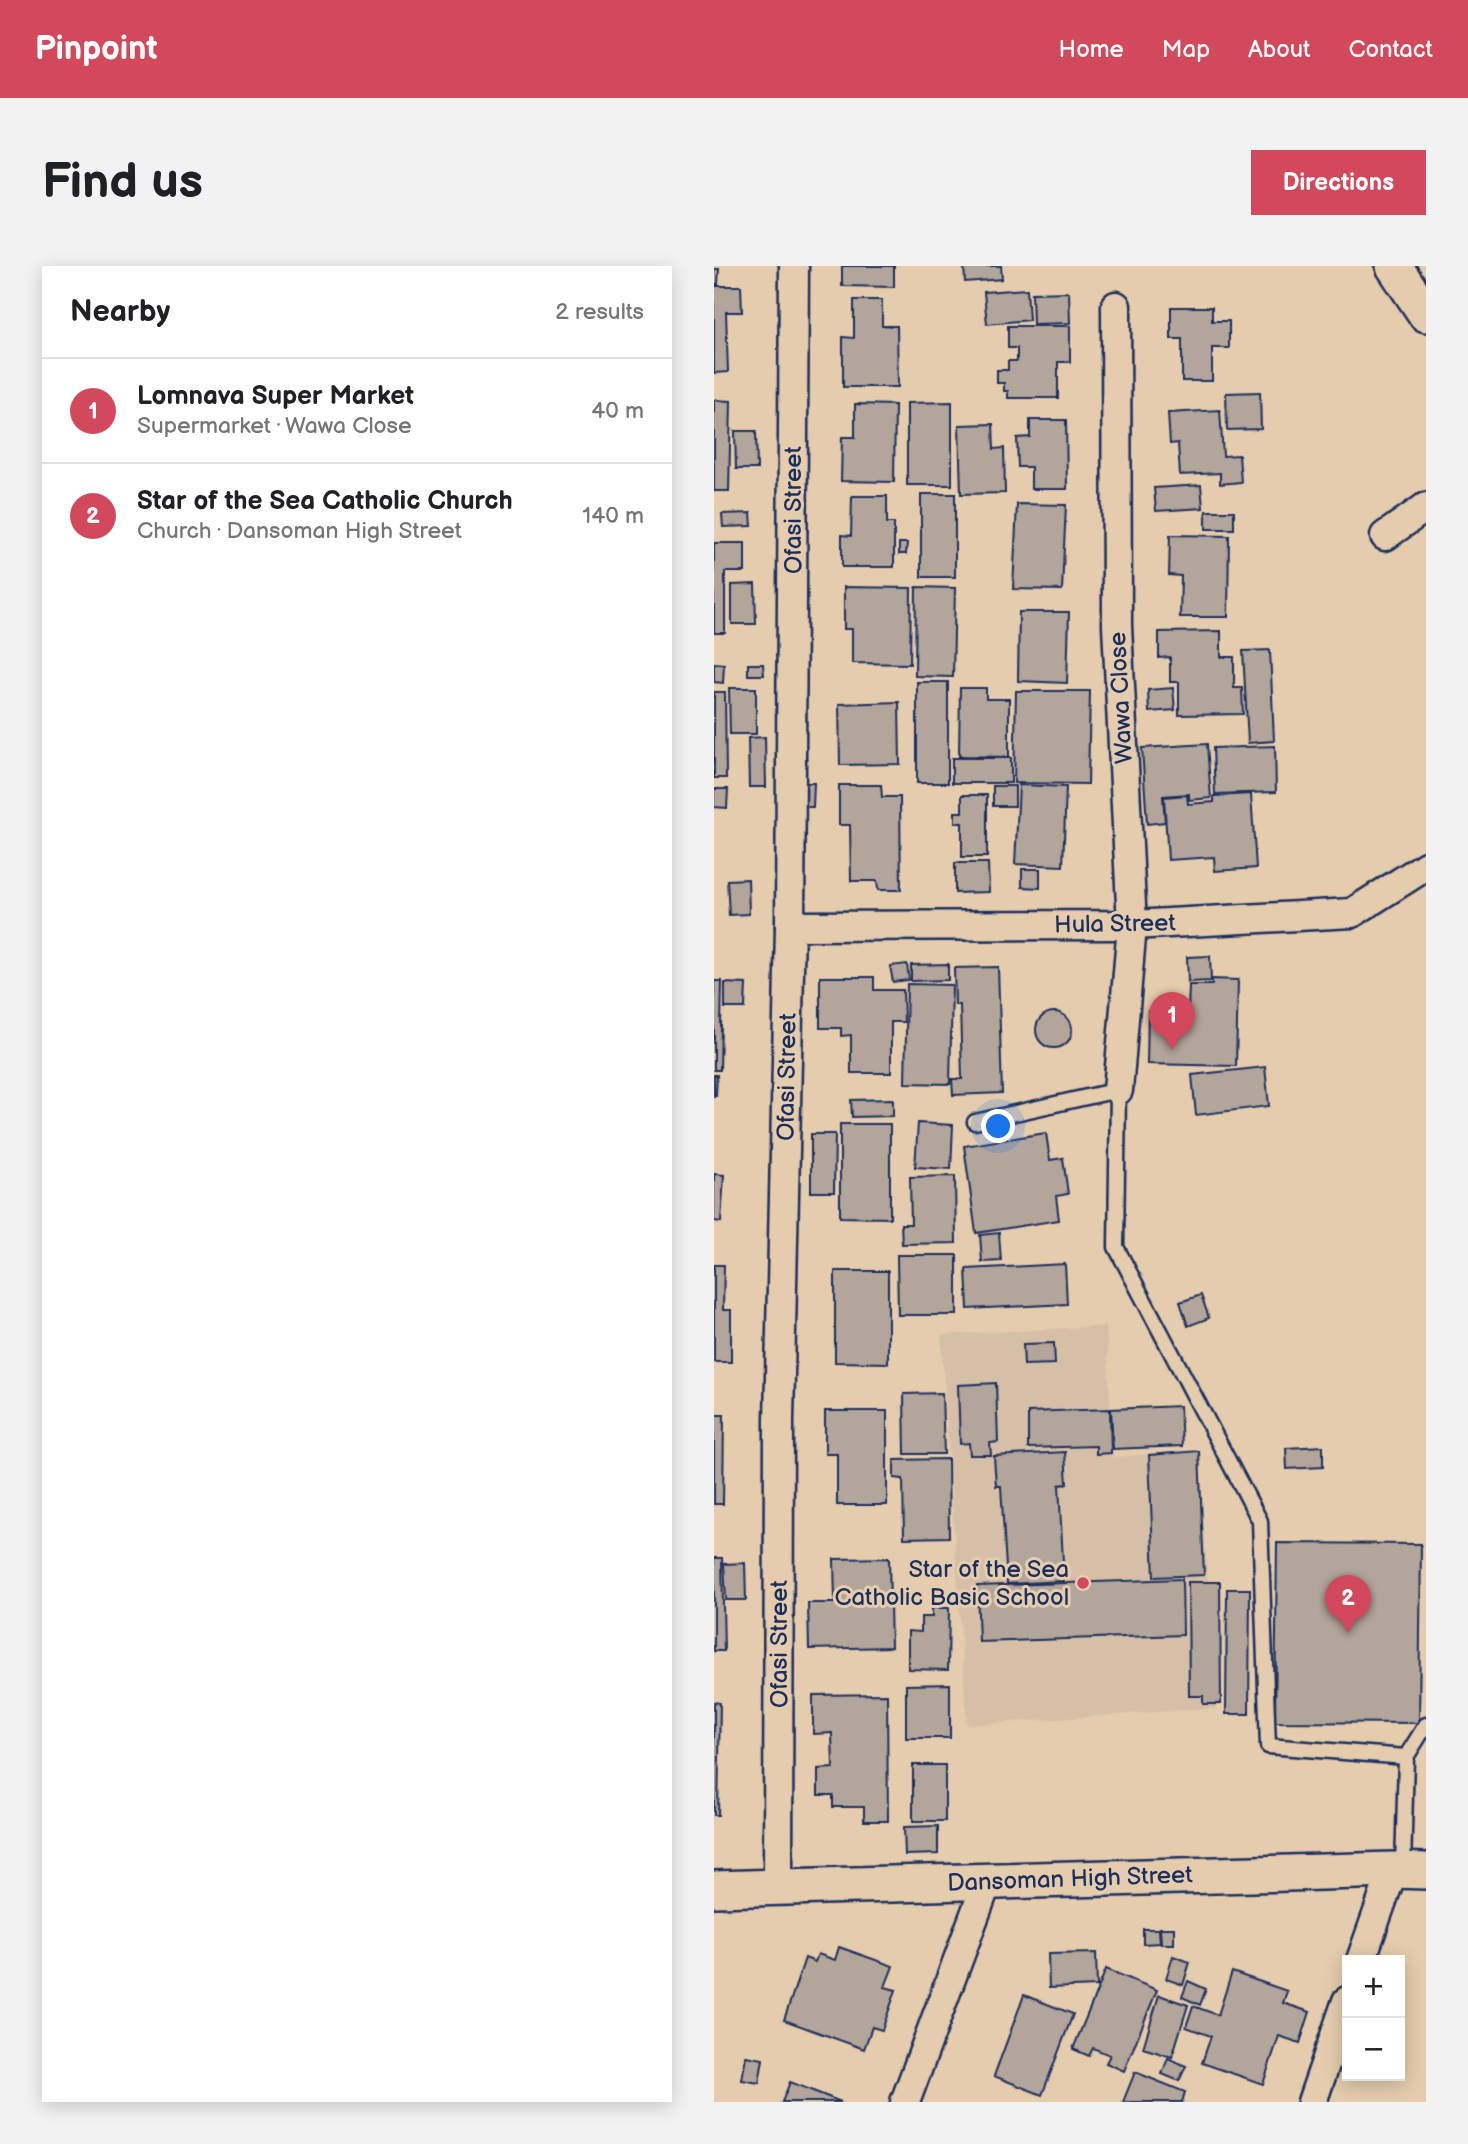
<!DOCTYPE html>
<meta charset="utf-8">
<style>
:root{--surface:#fff;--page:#f2f2f2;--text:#202124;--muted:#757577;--line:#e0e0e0;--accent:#d1495b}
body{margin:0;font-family:"Balsamiq Sans",sans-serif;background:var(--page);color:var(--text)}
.controls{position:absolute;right:21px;bottom:21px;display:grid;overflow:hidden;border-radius:0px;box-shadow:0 4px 18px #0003}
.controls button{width:63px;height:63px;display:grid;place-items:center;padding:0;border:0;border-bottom:2px solid var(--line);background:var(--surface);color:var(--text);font:35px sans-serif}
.you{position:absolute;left:285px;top:861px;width:24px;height:24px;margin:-18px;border:5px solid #fff;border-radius:50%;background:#1a73e8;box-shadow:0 0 0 10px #1a73e833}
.badge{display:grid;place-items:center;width:46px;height:46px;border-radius:50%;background:var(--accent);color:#fff;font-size:23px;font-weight:700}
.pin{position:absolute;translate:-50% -58px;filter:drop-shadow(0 2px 4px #0008)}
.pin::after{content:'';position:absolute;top:37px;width:24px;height:21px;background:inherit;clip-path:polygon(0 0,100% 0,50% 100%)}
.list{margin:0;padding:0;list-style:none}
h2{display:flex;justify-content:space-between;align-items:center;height:91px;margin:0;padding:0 28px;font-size:30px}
h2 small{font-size:23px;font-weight:400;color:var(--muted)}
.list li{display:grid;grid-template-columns:46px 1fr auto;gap:21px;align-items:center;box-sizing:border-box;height:105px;padding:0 28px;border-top:2px solid var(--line)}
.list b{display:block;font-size:26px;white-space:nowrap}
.list p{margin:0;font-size:23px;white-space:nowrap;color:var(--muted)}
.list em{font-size:23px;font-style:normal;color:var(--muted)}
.map{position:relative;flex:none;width:712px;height:1836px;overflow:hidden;border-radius:0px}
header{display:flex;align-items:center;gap:42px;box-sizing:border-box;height:98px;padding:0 35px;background:var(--accent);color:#fff}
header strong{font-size:33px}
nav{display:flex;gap:38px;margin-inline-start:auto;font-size:24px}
.intro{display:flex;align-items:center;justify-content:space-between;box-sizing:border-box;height:168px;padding:0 42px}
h1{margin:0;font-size:49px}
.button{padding:18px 32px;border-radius:0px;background:var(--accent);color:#fff;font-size:24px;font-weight:700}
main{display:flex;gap:42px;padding:0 42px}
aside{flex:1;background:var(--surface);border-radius:0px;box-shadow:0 4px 18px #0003}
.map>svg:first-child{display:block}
</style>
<header>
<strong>Pinpoint</strong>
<nav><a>Home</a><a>Map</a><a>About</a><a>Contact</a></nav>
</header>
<div class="intro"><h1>Find us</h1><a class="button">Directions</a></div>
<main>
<aside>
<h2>Nearby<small>2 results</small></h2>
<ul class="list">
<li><span class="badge">1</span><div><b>Lomnava Super Market</b><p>Supermarket · Wawa Close</p></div><em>40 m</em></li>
<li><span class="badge">2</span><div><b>Star of the Sea Catholic Church</b><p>Church · Dansoman High Street</p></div><em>140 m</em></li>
</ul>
</aside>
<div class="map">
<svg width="712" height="1836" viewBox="0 0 712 1836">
<rect width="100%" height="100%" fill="#e4ccad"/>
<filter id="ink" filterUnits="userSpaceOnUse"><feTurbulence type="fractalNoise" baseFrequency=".0143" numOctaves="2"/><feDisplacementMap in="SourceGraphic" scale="14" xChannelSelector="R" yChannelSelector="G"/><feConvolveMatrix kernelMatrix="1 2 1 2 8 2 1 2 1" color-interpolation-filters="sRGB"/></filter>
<g filter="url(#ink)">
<path fill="#d5c0a7" d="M 392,1060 L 399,1191 L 485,1185 L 502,1442 L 253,1459 L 227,1069 Z"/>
<g fill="#b2a599" stroke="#1b2f5e" stroke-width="2">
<path d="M 128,0 L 180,0 L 180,21 L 128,20 Z"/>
<path d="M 250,0 L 287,0 L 288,13 L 251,16 Z"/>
<path d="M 0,3 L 5,3 L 4,18 L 0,18 Z"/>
<path d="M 0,20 L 27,20 L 28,46 L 12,46 L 14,106 L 0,107 Z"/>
<path d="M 313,23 L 315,54 L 273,58 L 270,26 Z"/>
<path d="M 355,26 L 356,57 L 319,58 L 318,27 Z"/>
<path d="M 140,34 L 168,34 L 168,60 L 183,60 L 184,121 L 129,121 L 129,71 L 140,72 Z"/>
<path d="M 457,41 L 498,41 L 498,55 L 515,55 L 515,82 L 498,82 L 498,115 L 468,115 L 468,73 L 457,73 Z"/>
<path d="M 294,60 L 356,60 L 356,96 L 344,96 L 344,132 L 294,132 L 294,125 L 290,125 L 290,117 L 283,117 L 283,104 L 294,104 L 294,95 L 303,95 L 303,82 L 294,82 Z"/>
<path d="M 546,126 L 547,163 L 513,164 L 512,127 Z"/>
<path d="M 0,134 L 17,135 L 15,225 L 0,225 Z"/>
<path d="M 238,136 L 238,219 L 193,219 L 193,137 Z"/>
<path d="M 141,138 L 181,139 L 180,216 L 127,215 L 128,171 L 141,171 Z"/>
<path d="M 506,144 L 509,190 L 525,189 L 527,216 L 506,218 L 506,207 L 466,209 L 464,177 L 456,178 L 454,147 Z"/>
<path d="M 316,154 L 352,154 L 353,223 L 317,223 L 317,201 L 304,201 L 303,172 L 316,171 Z"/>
<path d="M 279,158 L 280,183 L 290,182 L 291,227 L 247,228 L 245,159 Z"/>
<path d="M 21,165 L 42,165 L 43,203 L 22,203 Z"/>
<path d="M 487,219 L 489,242 L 442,245 L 440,222 Z"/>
<rect x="207" y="228" width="34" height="83"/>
<path d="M 138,230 L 173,230 L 173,257 L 180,257 L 180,301 L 128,301 L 128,269 L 137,270 Z"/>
<path d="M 303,238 L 352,239 L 348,324 L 299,323 Z"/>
<rect x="492" y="245" width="28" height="18"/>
<path d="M 37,247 L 38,260 L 9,261 L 8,248 Z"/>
<path d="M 456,269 L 515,270 L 514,351 L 466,351 L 467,310 L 455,309 Z"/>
<path d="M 0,277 L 31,277 L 31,306 L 11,306 L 11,367 L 0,367 Z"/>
<path d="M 185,277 L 193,277 L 192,288 L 185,288 Z"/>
<path d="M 41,318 L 42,358 L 18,358 L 18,319 Z"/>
<path d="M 130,321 L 197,322 L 196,398 L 138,397 L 138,363 L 130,363 Z"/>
<path d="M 202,321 L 241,322 L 239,411 L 201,410 Z"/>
<path d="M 305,346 L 355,346 L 353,417 L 304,415 Z"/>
<path d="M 507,365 L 507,391 L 520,391 L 520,422 L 528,422 L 529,448 L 465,449 L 465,416 L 456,416 L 456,391 L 445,392 L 445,366 Z"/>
<path d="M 556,384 L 560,475 L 534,477 L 529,385 Z"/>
<path d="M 0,397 L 10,398 L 9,417 L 0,416 Z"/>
<path d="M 34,398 L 49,398 L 50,409 L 34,409 Z"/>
<rect x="203" y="416" width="31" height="101"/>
<path d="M 15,422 L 42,422 L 42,468 L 16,468 Z"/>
<path d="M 246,422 L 272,422 L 272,433 L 295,433 L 295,491 L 245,490 Z"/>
<path d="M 459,422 L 461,444 L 435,446 L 434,424 Z"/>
<path d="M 302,425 L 376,425 L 374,518 L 300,517 Z"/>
<path d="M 0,426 L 11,426 L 12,512 L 0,512 Z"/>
<path d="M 185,436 L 186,498 L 126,499 L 125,438 Z"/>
<path d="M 51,471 L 52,521 L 35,521 L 34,472 Z"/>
<path d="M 493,478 L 497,532 L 475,534 L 475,528 L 449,530 L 451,556 L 433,558 L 428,482 Z"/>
<path d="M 561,480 L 562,526 L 501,528 L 499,482 Z"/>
<rect x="238" y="492" width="59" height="25"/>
<path d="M 86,517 L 100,517 L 99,541 L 85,541 Z"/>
<path d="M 125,519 L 167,519 L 168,531 L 186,531 L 187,624 L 164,624 L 163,615 L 137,615 L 136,559 L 125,559 Z"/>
<path d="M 305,519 L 352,521 L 349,600 L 301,598 Z"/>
<rect x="279" y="520" width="22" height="20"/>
<path d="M 0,523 L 14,523 L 13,542 L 0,541 Z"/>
<path d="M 537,528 L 542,602 L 501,605 L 500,591 L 454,594 L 450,531 L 473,529 L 474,538 L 500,536 L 500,530 Z"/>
<path d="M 248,529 L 273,529 L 273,591 L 248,591 L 248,557 L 241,557 L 241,546 L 248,546 Z"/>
<path d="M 241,597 L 274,597 L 275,626 L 241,627 Z"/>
<path d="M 308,603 L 326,603 L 326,622 L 308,621 Z"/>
<path d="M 34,613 L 35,648 L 15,649 L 13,614 Z"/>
<path d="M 496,690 L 497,715 L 474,716 L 473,691 Z"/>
<path d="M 193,698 L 195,714 L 179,716 L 176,700 Z"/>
<path d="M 234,698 L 234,714 L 197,715 L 197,699 Z"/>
<path d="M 284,701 L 288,827 L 239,829 L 238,813 L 248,813 L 246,739 L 241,739 L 240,702 Z"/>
<path d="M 106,711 L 160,711 L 160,724 L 189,724 L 190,756 L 177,756 L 177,807 L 137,807 L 137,769 L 127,770 L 127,762 L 106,762 Z"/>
<path d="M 498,713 L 524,714 L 522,800 L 433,798 L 434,745 L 474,745 L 475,719 L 498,719 Z"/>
<path d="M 0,715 L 8,715 L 6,804 L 0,804 Z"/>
<path d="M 11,717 L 32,718 L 31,742 L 11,742 Z"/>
<path d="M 193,718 L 238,719 L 236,818 L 191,817 Z"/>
<circle cx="340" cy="764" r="18"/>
<path d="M 551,801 L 555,840 L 482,849 L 478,809 Z"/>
<path d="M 0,809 L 3,809 L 2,830 L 0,830 Z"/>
<path d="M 179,833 L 179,850 L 138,851 L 137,834 Z"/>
<path d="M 204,857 L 239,859 L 237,903 L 201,901 Z"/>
<path d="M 126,858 L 176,858 L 176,952 L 126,951 Z"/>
<path d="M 332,867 L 336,894 L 349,892 L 354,928 L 342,930 L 345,954 L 262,967 L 250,880 Z"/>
<path d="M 97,868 L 121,868 L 120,926 L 97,926 Z"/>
<path d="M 0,908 L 10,909 L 7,956 L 0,955 Z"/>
<path d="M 241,910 L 242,977 L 188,978 L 187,958 L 197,958 L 196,911 Z"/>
<path d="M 285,967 L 287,995 L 268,996 L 266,969 Z"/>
<path d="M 183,989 L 243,989 L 243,1049 L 184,1049 Z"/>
<path d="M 351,998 L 353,1038 L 254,1043 L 252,1003 Z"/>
<path d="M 0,999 L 10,999 L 9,1044 L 17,1044 L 17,1096 L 0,1096 Z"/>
<path d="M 121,1005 L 174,1005 L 174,1097 L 121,1096 Z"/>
<path d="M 487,1029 L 495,1052 L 474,1060 L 466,1036 Z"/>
<path d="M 340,1077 L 341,1098 L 310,1099 L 309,1078 Z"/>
<path d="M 282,1117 L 284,1176 L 276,1177 L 277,1189 L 256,1189 L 255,1177 L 246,1178 L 244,1119 Z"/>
<path d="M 228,1127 L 230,1188 L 191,1188 L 190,1128 Z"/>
<path d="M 466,1140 L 468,1180 L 399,1183 L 397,1143 Z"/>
<path d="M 396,1143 L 397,1187 L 382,1188 L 382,1180 L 314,1182 L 314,1146 Z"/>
<path d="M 111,1145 L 173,1145 L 173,1239 L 123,1239 L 123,1188 L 111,1188 Z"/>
<path d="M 0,1149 L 10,1149 L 9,1238 L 0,1238 Z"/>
<path d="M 609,1180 L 609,1201 L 573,1203 L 572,1182 Z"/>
<path d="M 485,1185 L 490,1309 L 440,1311 L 435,1189 Z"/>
<path d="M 351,1186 L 353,1218 L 345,1219 L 350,1315 L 293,1318 L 287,1220 L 282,1220 L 280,1190 Z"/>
<path d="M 234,1193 L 235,1271 L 190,1272 L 189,1213 L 180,1212 L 180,1194 Z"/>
<path d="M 563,1277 L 707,1278 L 705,1457 L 561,1456 Z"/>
<path d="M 0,1292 L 8,1292 L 10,1385 L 0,1385 Z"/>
<path d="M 175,1292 L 177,1381 L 95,1383 L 94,1337 L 121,1337 L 120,1293 Z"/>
<path d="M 31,1297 L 32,1334 L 12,1334 L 10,1298 Z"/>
<path d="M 468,1313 L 469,1369 L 265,1376 L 263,1320 Z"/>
<path d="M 474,1316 L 506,1316 L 507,1438 L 489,1438 L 489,1430 L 475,1430 Z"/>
<path d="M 513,1323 L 536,1323 L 535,1448 L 512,1448 Z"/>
<path d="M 218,1342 L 235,1342 L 234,1404 L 194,1403 L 194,1365 L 207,1366 L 207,1351 L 218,1351 Z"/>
<path d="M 236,1418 L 236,1472 L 192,1472 L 192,1419 Z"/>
<path d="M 173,1428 L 174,1555 L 150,1555 L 150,1541 L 119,1541 L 119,1529 L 104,1529 L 104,1503 L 119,1502 L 118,1467 L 99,1468 L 99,1429 Z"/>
<path d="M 0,1436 L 6,1437 L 4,1549 L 0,1549 Z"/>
<rect x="199" y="1499" width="32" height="56"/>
<path d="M 224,1560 L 224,1588 L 191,1589 L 190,1561 Z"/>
<path d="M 446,1662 L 460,1662 L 460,1678 L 447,1678 Z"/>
<path d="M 429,1663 L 445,1663 L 446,1677 L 429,1678 Z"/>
<path d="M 125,1681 L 179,1700 L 171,1721 L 182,1724 L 168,1764 L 158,1761 L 150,1783 L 70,1754 L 91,1692 L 101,1696 L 104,1688 L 121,1694 Z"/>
<path d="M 382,1687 L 383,1720 L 335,1722 L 334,1688 Z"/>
<path d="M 459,1690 L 476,1696 L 469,1719 L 452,1713 Z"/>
<path d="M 392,1703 L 443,1724 L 410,1805 L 392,1797 L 396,1789 L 379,1782 L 375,1790 L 359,1783 Z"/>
<path d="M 518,1706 L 573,1725 L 569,1737 L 596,1746 L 586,1777 L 565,1770 L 549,1818 L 488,1797 L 497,1770 L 472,1761 L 479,1740 L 504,1749 Z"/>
<path d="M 474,1715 L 492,1723 L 486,1739 L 468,1731 Z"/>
<path d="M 310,1729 L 359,1748 L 328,1829 L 280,1810 Z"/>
<path d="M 445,1729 L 474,1739 L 458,1791 L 429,1782 Z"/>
<path d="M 32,1790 L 49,1793 L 45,1817 L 28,1814 Z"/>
<path d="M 454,1792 L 472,1800 L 465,1815 L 448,1808 Z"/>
<path d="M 421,1806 L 471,1826 L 468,1836 L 409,1836 Z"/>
<path d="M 76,1816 L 127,1836 L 68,1836 Z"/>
</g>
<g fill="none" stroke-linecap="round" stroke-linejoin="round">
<g stroke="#1b2f5e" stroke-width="19">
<g id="service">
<path d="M 261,856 L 404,824 L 402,981 L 546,1255 L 554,1480 L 692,1491"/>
<path d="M 689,1603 L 692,1491 L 712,1459"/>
</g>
</g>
<g stroke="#1b2f5e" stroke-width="33">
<g id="minor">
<path d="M 402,40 L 403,360 L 418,659 L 404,824"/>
<path d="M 671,270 L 712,241"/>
<path d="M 76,660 L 418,659 L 638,647 L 712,600"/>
<path d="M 64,1621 L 65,1154 L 76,660 L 80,0"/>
<path d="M 647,1694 L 679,1604"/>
<path d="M 191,1836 L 273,1616"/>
<path d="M 598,1836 L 633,1735"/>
</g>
</g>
<g stroke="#1b2f5e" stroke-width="40">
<g id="tertiary">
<path d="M 680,0 L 712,48"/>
<path d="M 0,1623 L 679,1604 L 712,1605"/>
</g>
</g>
<use href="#service" stroke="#e4ccad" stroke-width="14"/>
<use href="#minor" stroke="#e4ccad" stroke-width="28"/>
<use href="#tertiary" stroke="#e4ccad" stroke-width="35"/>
</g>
</g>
<circle fill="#d1495b" stroke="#e4ccad" stroke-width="2.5" cx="369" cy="1317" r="7"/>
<g text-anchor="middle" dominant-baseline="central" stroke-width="6" stroke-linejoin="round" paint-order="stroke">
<g font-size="24" fill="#1b2f5e" stroke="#e4ccad">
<text transform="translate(79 244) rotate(-90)">Ofasi Street</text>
<text transform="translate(407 432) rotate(-93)">Wawa Close</text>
<text transform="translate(401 658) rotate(-1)">Hula Street</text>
<text transform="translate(73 811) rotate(-89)">Ofasi Street</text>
<text transform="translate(65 1378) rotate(-90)">Ofasi Street</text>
<text transform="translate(356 1613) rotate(-2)">Dansoman High Street</text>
</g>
<g font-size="24" fill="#1b2f5e" stroke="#e4ccad" text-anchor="end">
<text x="355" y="1303">Star of the Sea<tspan x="355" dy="28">Catholic Basic School</tspan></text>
</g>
</g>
</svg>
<div class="controls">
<button>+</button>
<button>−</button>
</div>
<div class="you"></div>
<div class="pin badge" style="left:458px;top:784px">1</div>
<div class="pin badge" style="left:634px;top:1367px">2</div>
</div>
</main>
